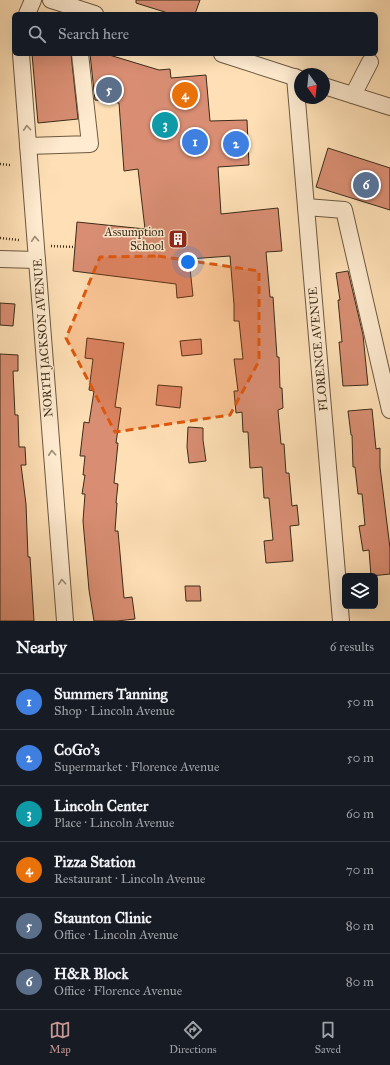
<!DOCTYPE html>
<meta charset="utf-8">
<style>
:root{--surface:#171b24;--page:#242831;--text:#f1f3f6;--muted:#9ea1a6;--line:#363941;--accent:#c59692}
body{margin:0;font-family:"IM FELL Great Primer",serif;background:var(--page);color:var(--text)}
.controls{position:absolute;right:12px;bottom:12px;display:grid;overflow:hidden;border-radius:6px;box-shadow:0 4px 16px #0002}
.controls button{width:36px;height:36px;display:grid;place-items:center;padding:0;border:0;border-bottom:1px solid var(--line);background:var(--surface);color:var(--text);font:20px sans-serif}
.compass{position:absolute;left:294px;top:68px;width:36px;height:36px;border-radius:50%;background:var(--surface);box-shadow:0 4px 16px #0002;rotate:165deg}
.you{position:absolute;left:188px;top:262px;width:14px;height:14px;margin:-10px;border:3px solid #fff;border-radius:50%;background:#1a73e8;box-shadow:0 0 0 6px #1a73e833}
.badge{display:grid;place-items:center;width:26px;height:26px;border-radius:50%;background:var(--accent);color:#fff;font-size:13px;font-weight:700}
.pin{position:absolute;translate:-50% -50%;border:2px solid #fff;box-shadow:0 1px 4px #0006}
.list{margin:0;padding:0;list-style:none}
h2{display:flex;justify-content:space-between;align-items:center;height:52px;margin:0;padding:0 16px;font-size:17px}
h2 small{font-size:13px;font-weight:400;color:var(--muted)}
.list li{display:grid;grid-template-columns:26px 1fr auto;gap:12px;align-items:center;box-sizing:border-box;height:56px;padding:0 16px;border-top:1px solid var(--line)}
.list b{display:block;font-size:15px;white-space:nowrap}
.list p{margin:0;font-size:13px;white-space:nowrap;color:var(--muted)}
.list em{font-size:13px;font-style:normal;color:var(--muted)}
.icon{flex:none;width:22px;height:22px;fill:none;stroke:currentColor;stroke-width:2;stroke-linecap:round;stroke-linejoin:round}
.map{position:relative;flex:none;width:390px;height:621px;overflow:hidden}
.search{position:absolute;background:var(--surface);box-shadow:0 4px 16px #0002;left:12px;right:12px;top:12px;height:44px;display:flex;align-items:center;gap:10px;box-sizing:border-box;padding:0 14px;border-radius:6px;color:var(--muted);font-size:15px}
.sheet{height:388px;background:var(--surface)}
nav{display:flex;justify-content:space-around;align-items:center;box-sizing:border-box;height:56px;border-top:1px solid var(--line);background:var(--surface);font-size:11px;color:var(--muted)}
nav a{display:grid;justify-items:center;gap:2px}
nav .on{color:var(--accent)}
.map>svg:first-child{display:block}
</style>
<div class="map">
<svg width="390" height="621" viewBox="0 0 390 621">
<rect width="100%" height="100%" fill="#ffe0b6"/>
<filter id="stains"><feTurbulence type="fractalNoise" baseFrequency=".005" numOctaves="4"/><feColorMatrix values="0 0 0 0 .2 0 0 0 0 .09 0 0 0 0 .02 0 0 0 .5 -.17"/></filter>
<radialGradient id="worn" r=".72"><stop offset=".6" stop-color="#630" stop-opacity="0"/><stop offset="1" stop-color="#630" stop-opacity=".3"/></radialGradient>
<g fill="#d98e73" stroke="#3a2c18">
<path d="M 136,0 L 200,0 L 195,14 L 171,14 L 136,3 Z"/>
<path d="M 32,54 L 71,54 L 78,119 L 38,123 Z"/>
<path d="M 90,54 L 106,54 L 159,70 L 170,69 L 171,78 L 206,75 L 210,121 L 247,120 L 249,165 L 218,167 L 221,214 L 278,208 L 282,251 L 266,252 L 270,297 L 273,297 L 277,357 L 279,357 L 280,388 L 282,388 L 283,408 L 278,410 L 281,444 L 284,444 L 286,473 L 289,473 L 292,506 L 297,505 L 299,525 L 290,526 L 293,561 L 266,563 L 264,541 L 273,540 L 269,498 L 264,498 L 262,467 L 250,468 L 248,432 L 243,432 L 242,412 L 236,413 L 234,391 L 238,391 L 234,359 L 243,359 L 239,321 L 234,321 L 234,305 L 230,256 L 189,259 L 193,296 L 177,298 L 176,284 L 73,271 L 77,222 L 145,229 L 138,169 L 124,171 L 119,103 L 95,100 Z"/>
<path d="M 328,148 L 390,168 L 390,210 L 316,187 Z"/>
<path d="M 348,271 L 363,335 L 368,385 L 343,386 L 339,342 L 342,342 L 338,300 L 340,300 L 336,273 Z"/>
<path d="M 0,303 L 15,304 L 13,326 L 0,325 Z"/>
<path d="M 87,338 L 124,343 L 115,407 L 121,408 L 116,443 L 118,443 L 114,483 L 118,484 L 116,503 L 117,503 L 115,531 L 118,531 L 124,598 L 132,597 L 135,619 L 117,621 L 94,621 L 89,590 L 83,521 L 85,494 L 82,494 L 85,475 L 83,475 L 85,456 L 80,456 L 84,422 L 89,423 L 94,391 L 89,390 L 93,359 L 85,358 Z"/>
<path d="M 201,339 L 202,354 L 182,356 L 180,341 Z"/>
<path d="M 0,354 L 18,355 L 18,371 L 13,371 L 15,415 L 18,415 L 19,447 L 25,447 L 26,465 L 21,465 L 26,504 L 28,557 L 30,557 L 34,621 L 0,621 Z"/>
<path d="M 158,385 L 182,387 L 180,408 L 156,405 Z"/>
<path d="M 372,409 L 376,449 L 380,448 L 380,467 L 390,548 L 390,574 L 371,576 L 369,550 L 363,551 L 359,526 L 365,525 L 362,494 L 358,494 L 355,467 L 353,467 L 352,435 L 351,435 L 348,411 Z"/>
<path d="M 188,427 L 203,428 L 203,440 L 206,461 L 189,463 L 187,447 Z"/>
<path d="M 185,586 L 200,586 L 201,601 L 186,601 Z"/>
</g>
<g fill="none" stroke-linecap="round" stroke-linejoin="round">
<g stroke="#6b5940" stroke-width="18">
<g id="minor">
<path d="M 51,0 L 95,14"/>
<path d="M 27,14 L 33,0"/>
<path d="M 21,54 L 65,621"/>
<path d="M 222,54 L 300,79"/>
<path d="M 295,77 L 341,621"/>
<path d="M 324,86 L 390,107"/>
<path d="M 353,95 L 370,62"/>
<path d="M 28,146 L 90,144 L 80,54"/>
<path d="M 306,207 L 344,210 L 390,410"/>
<path d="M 0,259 L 37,260"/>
</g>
</g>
<g stroke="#3a2c18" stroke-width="2.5" stroke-dasharray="1 2" stroke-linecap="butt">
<path d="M 0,164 L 10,165"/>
<path d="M 0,238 L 19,240"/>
<path d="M 51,246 L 75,247"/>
</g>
<use href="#minor" stroke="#ffebd0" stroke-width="16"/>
</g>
<defs><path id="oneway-chevron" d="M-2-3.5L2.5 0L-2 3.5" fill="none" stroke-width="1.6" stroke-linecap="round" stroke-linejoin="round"/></defs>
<g stroke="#9c8c74">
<use href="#oneway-chevron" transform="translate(27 128) rotate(-94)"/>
<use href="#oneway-chevron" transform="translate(35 239) rotate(-94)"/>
<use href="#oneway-chevron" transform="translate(52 453) rotate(-94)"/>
<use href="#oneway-chevron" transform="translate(62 582) rotate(-94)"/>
</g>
<path fill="#df570d" fill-opacity="0.2" stroke="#df570d" stroke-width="3" stroke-dasharray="8 5" stroke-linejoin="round" d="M 158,256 L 259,271 L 259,361 L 230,415 L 115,432 L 66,338 L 100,257 Z"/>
<defs>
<g id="building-square" transform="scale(1)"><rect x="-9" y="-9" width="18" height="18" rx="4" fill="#8f2418" stroke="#ffebd0"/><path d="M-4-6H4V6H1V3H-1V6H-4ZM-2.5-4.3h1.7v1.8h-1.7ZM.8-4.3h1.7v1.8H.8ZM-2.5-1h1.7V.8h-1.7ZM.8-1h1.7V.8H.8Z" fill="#fff"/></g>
</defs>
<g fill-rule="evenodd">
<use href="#building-square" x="178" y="239"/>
</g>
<g text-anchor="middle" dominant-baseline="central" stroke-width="3" stroke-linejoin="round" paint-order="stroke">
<g font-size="12" fill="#3a2c18" stroke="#ffebd0" text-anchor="end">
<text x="164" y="232">Assumption<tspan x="164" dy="14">School</tspan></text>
</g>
<g font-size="12" fill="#3a2c18" stroke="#ffebd0">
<text transform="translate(43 338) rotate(-94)">NORTH JACKSON AVENUE</text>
<text transform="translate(318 349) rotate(-95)">FLORENCE AVENUE</text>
</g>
</g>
<rect width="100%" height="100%" filter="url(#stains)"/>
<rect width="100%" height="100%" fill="url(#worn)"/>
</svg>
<div class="controls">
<button><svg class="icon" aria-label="layers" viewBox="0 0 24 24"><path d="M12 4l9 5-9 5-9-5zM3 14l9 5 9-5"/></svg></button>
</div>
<svg class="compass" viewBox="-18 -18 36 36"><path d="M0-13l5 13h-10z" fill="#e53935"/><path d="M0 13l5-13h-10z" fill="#9ea1a6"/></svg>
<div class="you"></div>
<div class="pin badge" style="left:195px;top:142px;background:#3f7fe0">1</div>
<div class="pin badge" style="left:236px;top:144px;background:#3f7fe0">2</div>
<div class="pin badge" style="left:165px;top:125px;background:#0f9aa8">3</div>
<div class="pin badge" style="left:185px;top:95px;background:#e8710a">4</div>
<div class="pin badge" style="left:109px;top:90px;background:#5c6f8a">5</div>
<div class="pin badge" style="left:366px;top:185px;background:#5c6f8a">6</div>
<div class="search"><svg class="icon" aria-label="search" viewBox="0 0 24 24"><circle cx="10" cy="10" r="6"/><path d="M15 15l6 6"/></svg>Search here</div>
</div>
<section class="sheet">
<h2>Nearby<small>6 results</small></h2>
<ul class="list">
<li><span class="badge" style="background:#3f7fe0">1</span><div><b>Summers Tanning</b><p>Shop · Lincoln Avenue</p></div><em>50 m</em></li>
<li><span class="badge" style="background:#3f7fe0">2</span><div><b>CoGo's</b><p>Supermarket · Florence Avenue</p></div><em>50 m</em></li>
<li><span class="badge" style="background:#0f9aa8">3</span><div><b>Lincoln Center</b><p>Place · Lincoln Avenue</p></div><em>60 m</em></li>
<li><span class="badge" style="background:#e8710a">4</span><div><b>Pizza Station</b><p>Restaurant · Lincoln Avenue</p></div><em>70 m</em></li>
<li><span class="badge" style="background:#5c6f8a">5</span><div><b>Staunton Clinic</b><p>Office · Lincoln Avenue</p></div><em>80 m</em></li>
<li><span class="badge" style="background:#5c6f8a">6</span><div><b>H&amp;R Block</b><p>Office · Florence Avenue</p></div><em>80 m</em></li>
</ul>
</section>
<nav>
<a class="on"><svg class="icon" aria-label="map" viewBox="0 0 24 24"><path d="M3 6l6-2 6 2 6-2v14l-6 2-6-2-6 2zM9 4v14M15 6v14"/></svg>Map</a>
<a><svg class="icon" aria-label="directions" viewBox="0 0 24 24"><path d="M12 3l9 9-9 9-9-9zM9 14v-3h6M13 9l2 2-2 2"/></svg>Directions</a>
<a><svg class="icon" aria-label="saved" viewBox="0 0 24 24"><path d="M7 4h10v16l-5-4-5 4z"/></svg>Saved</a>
</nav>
